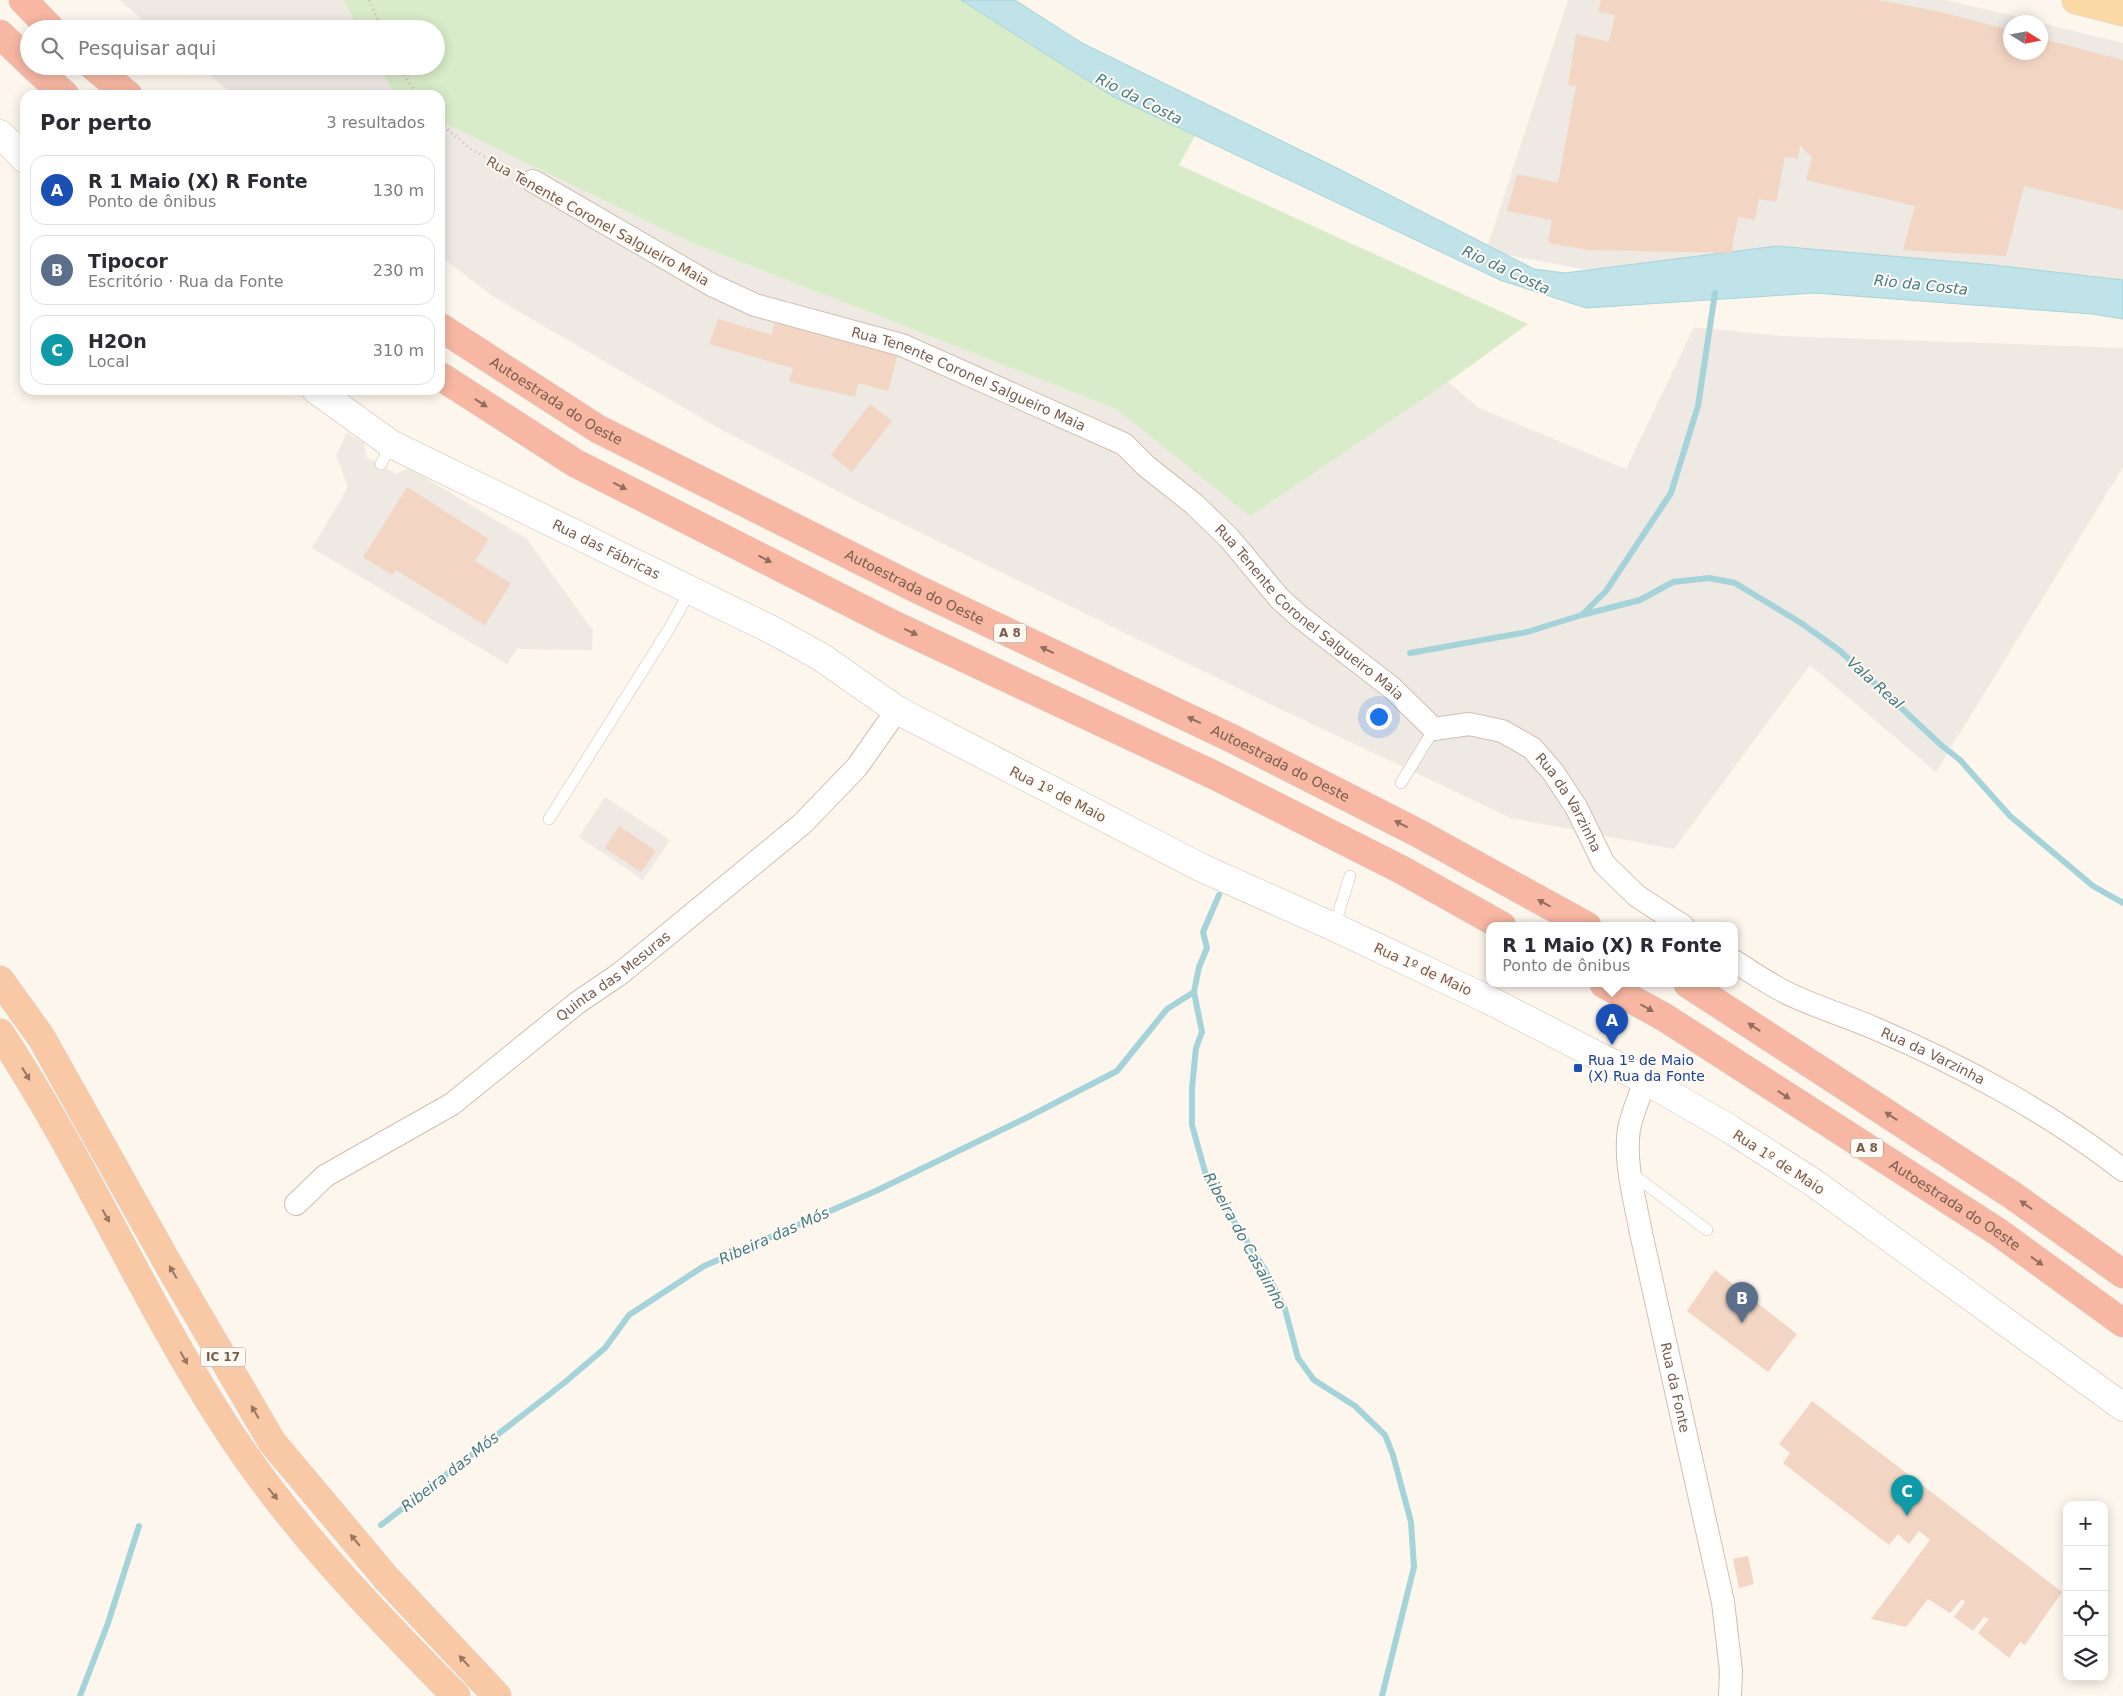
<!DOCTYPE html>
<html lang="pt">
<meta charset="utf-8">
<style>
:root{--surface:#fff;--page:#f7f7f7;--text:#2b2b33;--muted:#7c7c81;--line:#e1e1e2;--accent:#e76f51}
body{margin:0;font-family:"DejaVu Sans",sans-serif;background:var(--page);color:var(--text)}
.controls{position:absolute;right:15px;bottom:15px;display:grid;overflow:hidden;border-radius:10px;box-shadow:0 2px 12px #0003}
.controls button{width:45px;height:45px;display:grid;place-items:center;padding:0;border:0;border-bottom:1px solid var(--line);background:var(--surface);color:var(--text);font:25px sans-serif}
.compass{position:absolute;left:2003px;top:15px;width:45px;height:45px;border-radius:50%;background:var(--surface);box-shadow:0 2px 12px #0003;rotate:101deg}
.you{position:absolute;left:1378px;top:716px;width:18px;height:18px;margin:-12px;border:4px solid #fff;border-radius:50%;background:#1a73e8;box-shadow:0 0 0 8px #1a73e833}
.badge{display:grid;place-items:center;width:32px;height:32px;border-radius:50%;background:var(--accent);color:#fff;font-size:16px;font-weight:700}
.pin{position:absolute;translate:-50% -41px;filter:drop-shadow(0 1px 2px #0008)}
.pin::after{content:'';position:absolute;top:26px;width:18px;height:15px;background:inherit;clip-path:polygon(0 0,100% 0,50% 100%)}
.popup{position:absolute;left:1486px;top:922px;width:252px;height:65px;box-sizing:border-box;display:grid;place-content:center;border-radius:10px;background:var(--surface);filter:drop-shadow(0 1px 4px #0005);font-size:16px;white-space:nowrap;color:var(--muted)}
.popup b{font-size:19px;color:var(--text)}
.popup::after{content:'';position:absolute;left:50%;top:100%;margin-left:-10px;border:10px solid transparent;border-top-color:var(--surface)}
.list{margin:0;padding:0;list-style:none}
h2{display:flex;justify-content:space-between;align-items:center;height:65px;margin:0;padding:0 20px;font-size:21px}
h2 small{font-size:16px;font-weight:400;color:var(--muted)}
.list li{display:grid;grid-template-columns:32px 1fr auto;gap:15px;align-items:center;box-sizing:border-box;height:70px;margin:0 10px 10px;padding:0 10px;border:1px solid var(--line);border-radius:15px}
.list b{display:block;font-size:19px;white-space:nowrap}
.list p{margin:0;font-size:16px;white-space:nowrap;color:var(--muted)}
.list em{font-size:16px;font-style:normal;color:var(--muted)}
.icon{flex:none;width:28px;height:28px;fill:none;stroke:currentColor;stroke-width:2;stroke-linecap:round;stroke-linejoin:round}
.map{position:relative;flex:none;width:2123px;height:1696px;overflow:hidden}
.search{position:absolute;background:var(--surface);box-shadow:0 2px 12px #0003;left:20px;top:20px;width:425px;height:55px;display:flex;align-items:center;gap:12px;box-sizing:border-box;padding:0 18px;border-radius:28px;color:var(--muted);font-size:19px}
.panel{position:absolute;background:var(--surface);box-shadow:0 2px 12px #0003;left:20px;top:90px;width:425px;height:305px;border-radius:15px}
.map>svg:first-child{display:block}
</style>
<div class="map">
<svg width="2123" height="1696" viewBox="0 0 2123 1696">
<rect width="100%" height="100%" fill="#fdf6ec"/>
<g fill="#efe9e4">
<path d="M 119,0 L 344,0 L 358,29 L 154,29 Z"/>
<path d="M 1568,0 L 1946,0 L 2038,22 L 2010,22 L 2010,52 L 2040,52 L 2041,23 L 2123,43 L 2123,294 L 1637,279 L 1486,251 Z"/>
<path d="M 199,66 L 379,66 L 395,95 L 233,95 Z"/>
<path d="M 440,121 L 690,242 L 1116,409 L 1250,515 L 1448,382 L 1479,408 L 1626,469 L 1694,327 L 1782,336 L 2123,348 L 2123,467 L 1936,772 L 1810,665 L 1674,849 L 1511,818 L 1274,706 L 866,506 L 722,430 L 494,297 L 440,256 Z"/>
<path d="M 347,433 L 364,442 L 366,457 L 396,474 L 409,468 L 527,539 L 593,631 L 592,650 L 517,649 L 507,664 L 312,548 L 348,487 L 336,455 Z"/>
<path d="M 605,797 L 670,840 L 643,880 L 579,837 Z"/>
</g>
<path fill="#d8ecc9" d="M 344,0 L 961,0 L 1112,96 L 1195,136 L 1179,165 L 1528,324 L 1448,382 L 1250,516 L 1116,409 L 690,242 L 440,121 L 440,95 L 395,95 L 379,66 L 436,66 L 436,29 L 358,29 Z"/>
<path fill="#bfe3e8" stroke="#a5d3da" d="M 961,0 L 1015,0 L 1082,43 L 1335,167 L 1534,269 L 1565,273 L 1777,246 L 1993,265 L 2123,280 L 2123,319 L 2092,314 L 1815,293 L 1586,308 L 1500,280 L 1112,96 Z"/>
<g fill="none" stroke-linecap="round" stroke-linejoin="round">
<g stroke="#a5d3da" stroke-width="6">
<path d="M 1582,615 L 1640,600 L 1673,582 L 1709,578 L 1735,583 L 1801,623 L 1839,650 L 1941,745 L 1960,760 L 2010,816 L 2093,886 L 2123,903"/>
<path d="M 1410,653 L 1527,632 L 1582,615 L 1606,591 L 1671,493 L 1698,406 L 1715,293"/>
<path d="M 1219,895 L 1203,932 L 1207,948 L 1199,967 L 1194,992 L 1202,1032 L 1196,1048 L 1192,1088 L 1192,1125 L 1207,1179 L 1264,1268 L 1285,1309 L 1298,1358 L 1314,1380 L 1355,1406 L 1385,1435 L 1393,1455 L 1411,1522 L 1414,1567 L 1382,1696"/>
<path d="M 381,1525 L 564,1383 L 605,1348 L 629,1315 L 704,1266 L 878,1190 L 1030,1116 L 1117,1071 L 1167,1009 L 1194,992"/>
<path d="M 80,1696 L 108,1623 L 139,1526"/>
</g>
</g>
<g fill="#f3d5c3">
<path d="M 1601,0 L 1878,0 L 1936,11 L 2010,30 L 2010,52 L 2040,52 L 2040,38 L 2123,60 L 2123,210 L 2024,186 L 2006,256 L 1903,250 L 1915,206 L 1806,180 L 1812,158 L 1800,145 L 1798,159 L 1785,157 L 1776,202 L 1759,199 L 1755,220 L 1738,217 L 1731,253 L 1588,250 L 1548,243 L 1552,220 L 1507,211 L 1517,174 L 1558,183 L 1576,86 L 1568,85 L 1576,34 L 1609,42 L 1615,15 L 1598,12 Z"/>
<path d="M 718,319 L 772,335 L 775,319 L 899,350 L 888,391 L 858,383 L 855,397 L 789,382 L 793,368 L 709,344 Z"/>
<path d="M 870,404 L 892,421 L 852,472 L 831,455 Z"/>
<path d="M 407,487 L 489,539 L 475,561 L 511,583 L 485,625 L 396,570 L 392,575 L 363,557 Z"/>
<path d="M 619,826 L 656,851 L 641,872 L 605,848 Z"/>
<path d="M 1715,1270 L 1797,1334 L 1768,1372 L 1687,1311 Z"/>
<path d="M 1812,1401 L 2062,1592 L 2025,1645 L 2020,1642 L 2009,1658 L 1978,1633 L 1989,1619 L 1984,1617 L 1973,1631 L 1954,1617 L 1965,1602 L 1962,1599 L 1950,1613 L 1928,1599 L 1906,1627 L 1871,1619 L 1930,1540 L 1919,1531 L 1909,1544 L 1898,1534 L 1889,1545 L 1783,1463 L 1790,1453 L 1779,1444 Z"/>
<path d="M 1748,1556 L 1754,1584 L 1739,1588 L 1733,1559 Z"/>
</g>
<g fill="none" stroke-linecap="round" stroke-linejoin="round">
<g stroke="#d1beb0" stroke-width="12">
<g id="service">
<path d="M 381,464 L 391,444"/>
<path d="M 1401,783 L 1434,729"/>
<path d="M 549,819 L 669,629 L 690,591"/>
<path d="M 1334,927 L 1350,876"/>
<path d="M 1631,1173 L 1707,1230"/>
</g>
</g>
<g stroke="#d1beb0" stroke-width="24">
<g id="minor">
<path id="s1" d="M 533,181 L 712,285 L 755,305 L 902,345 L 1124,444 L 1146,466 L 1194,504 L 1229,538 L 1280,599 L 1299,616 L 1392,688 L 1434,729 L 1469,724 L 1502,731 L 1532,748 L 1553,772 L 1576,807 L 1604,864 L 1637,896 L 1683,926"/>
<path id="s2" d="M 1734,961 C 1750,971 1766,982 1783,991 C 1812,1006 1844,1015 1874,1028 C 1959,1064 2050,1113 2123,1170"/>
<path id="s3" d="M 1645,1080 C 1640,1096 1632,1113 1629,1129 C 1624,1163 1635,1200 1641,1233 L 1723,1602 L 1731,1671 L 1730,1696"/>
<path id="s4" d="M 296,1204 L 325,1176 L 452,1104 L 577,1003 L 621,973 L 802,824 L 857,767 L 897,710"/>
</g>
</g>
<g stroke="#d1beb0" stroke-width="29">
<g id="tertiary">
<path d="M 0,134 L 25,159"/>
<path id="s5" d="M 316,390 L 391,444 L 776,632 L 821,657 L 897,710 L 1202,868 L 1334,927 L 1487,999 L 1645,1080 L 1730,1129 L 1814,1183 L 2123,1407"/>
</g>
</g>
<g stroke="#dad1cd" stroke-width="29">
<path id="primary" d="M 2076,0 L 2123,12"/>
</g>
<g stroke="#dad1cd" stroke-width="29">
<g id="trunk">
<path d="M 0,980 L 41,1037 L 167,1262 L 272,1442 L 387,1579 L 497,1696"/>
<path d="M 0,1033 C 82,1157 141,1295 222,1421 C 287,1523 371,1610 456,1696"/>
</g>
</g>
<g stroke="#dad1cd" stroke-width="29">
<g id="motorway">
<path d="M 23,0 L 51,29"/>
<path d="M 0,34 L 29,62"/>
<path d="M 33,66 L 65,95"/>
<path d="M 93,66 L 128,95"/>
<path id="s6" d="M 440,327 L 598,429 L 917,589 L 1233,739 L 1416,832 L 1587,926"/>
<path d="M 440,376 L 575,463 L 892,624 L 1216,776 L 1402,870 L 1502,926"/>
<path id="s7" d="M 1604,984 L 1664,1017 L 1998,1232 L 2123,1323"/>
<path d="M 1688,984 L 2012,1195 L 2123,1274"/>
</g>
</g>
<g stroke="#d9b8a5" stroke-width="3" stroke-dasharray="1 4" stroke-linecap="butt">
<path d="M 369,0 L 382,29"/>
<path d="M 399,66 L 417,95"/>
<path d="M 440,123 L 471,149 L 514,173"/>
</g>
<use href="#service" stroke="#fff" stroke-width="11"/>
<use href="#minor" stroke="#fff" stroke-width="22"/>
<use href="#tertiary" stroke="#fff" stroke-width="28"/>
<use href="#primary" stroke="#fbd9a5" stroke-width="28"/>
<use href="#trunk" stroke="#f9c8a4" stroke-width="28"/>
<use href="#motorway" stroke="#f7b7a3" stroke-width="28"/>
</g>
<defs><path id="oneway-solid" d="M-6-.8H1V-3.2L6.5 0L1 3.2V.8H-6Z" transform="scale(1.25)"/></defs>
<g fill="#936e5e">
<use href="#oneway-solid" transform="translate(481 403) rotate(33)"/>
<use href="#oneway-solid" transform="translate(620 486) rotate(27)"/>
<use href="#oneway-solid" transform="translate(765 559) rotate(27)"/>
<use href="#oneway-solid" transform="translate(911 632) rotate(25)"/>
<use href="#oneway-solid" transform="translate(1047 650) rotate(-155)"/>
<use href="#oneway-solid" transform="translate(1194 720) rotate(-155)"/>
<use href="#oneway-solid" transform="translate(1401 824) rotate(-153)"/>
<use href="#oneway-solid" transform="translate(1544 903) rotate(-151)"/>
<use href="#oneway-solid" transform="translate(1647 1008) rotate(29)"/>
<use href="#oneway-solid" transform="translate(1754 1027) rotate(-147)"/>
<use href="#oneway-solid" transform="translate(1784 1095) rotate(33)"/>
<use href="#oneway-solid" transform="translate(1891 1116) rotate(-147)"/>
<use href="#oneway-solid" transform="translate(2026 1205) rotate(-145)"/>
<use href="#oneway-solid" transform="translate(2037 1261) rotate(36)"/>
</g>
<g fill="#9a7763">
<use href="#oneway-solid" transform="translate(26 1074) rotate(59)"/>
<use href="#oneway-solid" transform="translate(106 1216) rotate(61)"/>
<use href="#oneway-solid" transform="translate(173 1272) rotate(-120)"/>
<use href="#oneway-solid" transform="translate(184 1358) rotate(61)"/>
<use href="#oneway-solid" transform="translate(255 1412) rotate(-120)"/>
<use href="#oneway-solid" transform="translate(273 1494) rotate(51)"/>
<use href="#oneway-solid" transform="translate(355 1540) rotate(-130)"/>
<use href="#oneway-solid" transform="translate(464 1661) rotate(-133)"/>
</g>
<rect fill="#1a4fb4" stroke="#fffaf3" stroke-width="2" x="1573" y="1063" width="10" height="10" rx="2.5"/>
<g text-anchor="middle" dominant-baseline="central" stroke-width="4" stroke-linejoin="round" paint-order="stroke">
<g fill="#fffaf3" stroke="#a28b7f" stroke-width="1">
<rect x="994" y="623.5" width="32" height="19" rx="4"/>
<rect x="1851" y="1138.5" width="32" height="19" rx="4"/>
<rect x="200.5" y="1347.5" width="45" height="19" rx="4"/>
</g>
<g font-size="12" font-weight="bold" fill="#7a5c4d">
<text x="1010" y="633">A 8</text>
<text x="1867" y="1148">A 8</text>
<text x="223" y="1357">IC 17</text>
</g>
<g font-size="14" fill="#7a5c4d" stroke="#fffaf3">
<text transform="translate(598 221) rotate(29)">Rua Tenente Coronel Salgueiro Maia</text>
<text stroke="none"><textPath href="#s1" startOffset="481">Rua Tenente Coronel Salgueiro Maia</textPath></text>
<text stroke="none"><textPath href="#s6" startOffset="138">Autoestrada do Oeste</textPath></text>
<text stroke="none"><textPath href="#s5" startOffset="332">Rua das Fábricas</textPath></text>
<text stroke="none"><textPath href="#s6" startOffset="542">Autoestrada do Oeste</textPath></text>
<text stroke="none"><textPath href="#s1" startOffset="901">Rua Tenente Coronel Salgueiro Maia</textPath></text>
<text stroke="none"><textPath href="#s6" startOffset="948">Autoestrada do Oeste</textPath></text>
<text transform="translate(1058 794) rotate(27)">Rua 1º de Maio</text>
<text stroke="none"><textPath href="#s1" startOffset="1242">Rua da Varzinha</textPath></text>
<text transform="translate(1423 969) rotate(25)">Rua 1º de Maio</text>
<text stroke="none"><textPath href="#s4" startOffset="392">Quinta das Mesuras</textPath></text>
<text stroke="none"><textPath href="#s2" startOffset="221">Rua da Varzinha</textPath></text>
<text transform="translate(1779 1162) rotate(33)">Rua 1º de Maio</text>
<text stroke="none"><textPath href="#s7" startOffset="415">Autoestrada do Oeste</textPath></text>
<text stroke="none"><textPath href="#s3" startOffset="315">Rua da Fonte</textPath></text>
</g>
<g font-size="14" fill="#164399" stroke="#fffaf3" text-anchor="start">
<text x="1588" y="1060">Rua 1º de Maio<tspan x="1588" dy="16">(X) Rua da Fonte</tspan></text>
</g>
<g font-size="15" font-style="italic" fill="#437c86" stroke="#fffaf3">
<text transform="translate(1139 99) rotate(27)">Rio da Costa</text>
<text transform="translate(1506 270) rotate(25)">Rio da Costa</text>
<text transform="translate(1921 285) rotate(6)">Rio da Costa</text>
<text transform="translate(1875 683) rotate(42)">Vala Real</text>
<text transform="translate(774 1236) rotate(-24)">Ribeira das Mós</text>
<text transform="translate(1245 1241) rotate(61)">Ribeira do Casalinho</text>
<text transform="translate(450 1472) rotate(-38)">Ribeira das Mós</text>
</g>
</g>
</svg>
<div class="controls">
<button>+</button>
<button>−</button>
<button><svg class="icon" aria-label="locate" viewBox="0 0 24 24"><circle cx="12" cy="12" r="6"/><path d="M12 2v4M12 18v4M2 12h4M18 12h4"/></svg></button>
<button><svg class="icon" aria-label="layers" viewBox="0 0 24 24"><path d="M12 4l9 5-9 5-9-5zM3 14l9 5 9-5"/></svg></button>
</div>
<svg class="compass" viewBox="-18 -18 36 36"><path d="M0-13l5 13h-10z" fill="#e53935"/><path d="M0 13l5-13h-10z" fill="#7c7c81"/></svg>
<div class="you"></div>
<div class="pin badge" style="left:1612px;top:1045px;background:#1a4fb4">A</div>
<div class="popup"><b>R 1 Maio (X) R Fonte</b>Ponto de ônibus</div>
<div class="pin badge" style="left:1742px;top:1323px;background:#5c6f8a">B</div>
<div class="pin badge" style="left:1907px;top:1516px;background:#0f9aa8">C</div>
<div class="search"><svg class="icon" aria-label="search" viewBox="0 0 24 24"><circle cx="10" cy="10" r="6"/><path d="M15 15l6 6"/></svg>Pesquisar aqui</div>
<section class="panel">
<h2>Por perto<small>3 resultados</small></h2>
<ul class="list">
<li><span class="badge" style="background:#1a4fb4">A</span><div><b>R 1 Maio (X) R Fonte</b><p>Ponto de ônibus</p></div><em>130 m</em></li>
<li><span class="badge" style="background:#5c6f8a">B</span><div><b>Tipocor</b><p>Escritório · Rua da Fonte</p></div><em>230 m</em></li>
<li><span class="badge" style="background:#0f9aa8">C</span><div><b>H2On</b><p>Local</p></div><em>310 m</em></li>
</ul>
</section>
</div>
